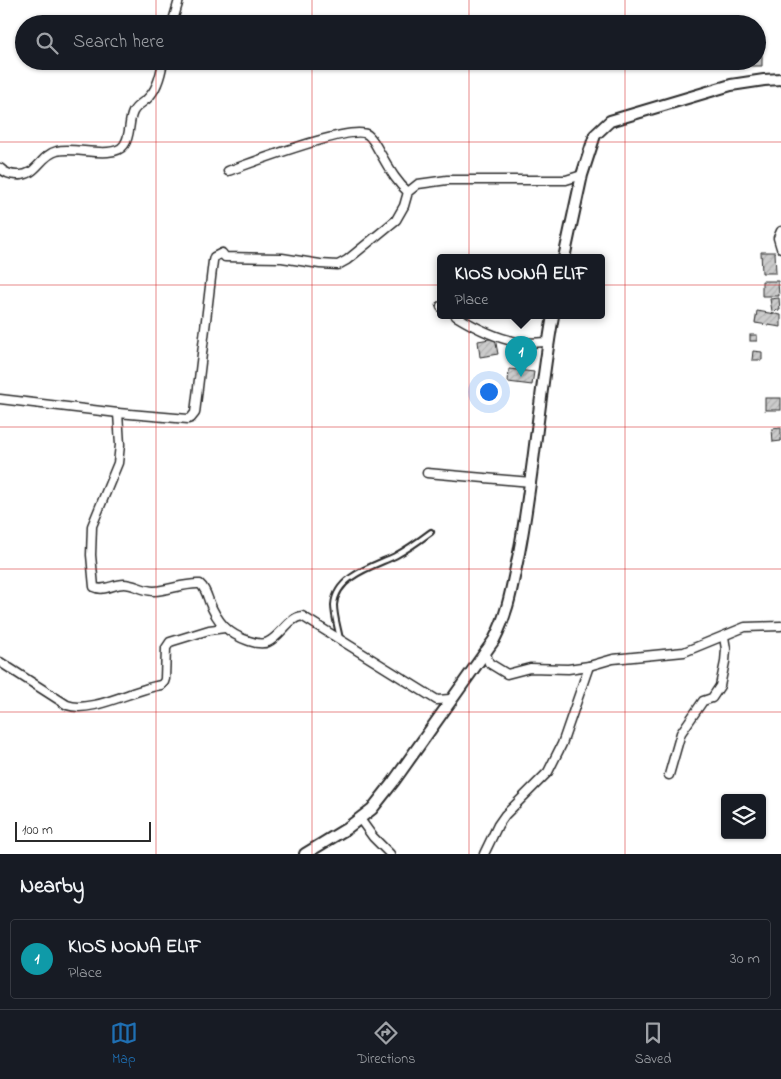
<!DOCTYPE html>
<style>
:root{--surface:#171b24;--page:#20242c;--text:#f1f3f6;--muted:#9ea1a6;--line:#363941;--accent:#1f6fb2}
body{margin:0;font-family:"Indie Flower",sans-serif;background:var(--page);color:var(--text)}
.controls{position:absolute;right:15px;bottom:15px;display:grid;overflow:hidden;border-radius:5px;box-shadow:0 1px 4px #0004}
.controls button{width:45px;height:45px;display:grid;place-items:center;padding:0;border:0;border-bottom:1px solid var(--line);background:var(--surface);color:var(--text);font:25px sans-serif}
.scale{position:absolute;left:15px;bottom:12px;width:136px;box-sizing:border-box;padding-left:5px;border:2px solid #2b2b2b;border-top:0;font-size:14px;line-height:18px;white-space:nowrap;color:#2b2b2b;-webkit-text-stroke:4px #fff;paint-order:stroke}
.you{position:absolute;left:488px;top:391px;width:18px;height:18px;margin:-12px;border:4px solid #fff;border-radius:50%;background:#1a73e8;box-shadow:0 0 0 8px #1a73e833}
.badge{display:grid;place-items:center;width:32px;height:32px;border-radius:50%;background:var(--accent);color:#fff;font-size:16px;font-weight:700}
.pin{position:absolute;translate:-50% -41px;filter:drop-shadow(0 1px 2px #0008)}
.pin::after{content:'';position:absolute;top:26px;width:18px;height:15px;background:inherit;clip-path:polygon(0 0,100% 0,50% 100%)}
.popup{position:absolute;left:437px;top:254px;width:168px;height:65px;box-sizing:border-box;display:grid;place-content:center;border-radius:5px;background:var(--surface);filter:drop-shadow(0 1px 4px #0005);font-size:16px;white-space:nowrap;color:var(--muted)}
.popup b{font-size:19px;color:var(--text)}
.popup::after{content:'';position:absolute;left:50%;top:100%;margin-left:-10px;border:10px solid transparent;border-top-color:var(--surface)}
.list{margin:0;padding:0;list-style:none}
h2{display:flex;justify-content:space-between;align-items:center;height:65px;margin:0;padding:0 20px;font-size:21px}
h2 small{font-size:16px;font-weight:400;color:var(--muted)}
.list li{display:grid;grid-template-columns:32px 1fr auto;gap:15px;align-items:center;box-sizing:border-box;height:80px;margin:0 10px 10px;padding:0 10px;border:1px solid var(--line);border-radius:5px}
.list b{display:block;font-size:19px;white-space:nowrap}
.list p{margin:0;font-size:16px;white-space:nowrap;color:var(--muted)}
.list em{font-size:16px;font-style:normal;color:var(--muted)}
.icon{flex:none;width:28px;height:28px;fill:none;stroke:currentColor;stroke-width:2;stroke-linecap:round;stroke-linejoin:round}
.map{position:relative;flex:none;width:781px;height:854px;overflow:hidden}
.search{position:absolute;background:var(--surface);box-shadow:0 1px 4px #0004;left:15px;right:15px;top:15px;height:55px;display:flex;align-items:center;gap:12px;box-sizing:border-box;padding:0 18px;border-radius:28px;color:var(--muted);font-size:19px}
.sheet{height:155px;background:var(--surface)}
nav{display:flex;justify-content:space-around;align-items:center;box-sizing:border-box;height:70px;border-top:1px solid var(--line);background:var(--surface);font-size:14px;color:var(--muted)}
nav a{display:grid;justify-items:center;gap:2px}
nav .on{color:var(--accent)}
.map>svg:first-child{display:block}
</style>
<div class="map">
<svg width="781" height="854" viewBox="0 0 781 854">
<defs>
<pattern id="building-hatch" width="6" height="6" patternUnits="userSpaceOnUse" patternTransform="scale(1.25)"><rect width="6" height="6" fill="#cbcbcb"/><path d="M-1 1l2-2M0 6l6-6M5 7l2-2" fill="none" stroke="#aeaeae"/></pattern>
</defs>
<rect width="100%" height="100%" fill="#fff"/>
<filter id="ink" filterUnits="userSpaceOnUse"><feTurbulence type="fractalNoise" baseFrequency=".02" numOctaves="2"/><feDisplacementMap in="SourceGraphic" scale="10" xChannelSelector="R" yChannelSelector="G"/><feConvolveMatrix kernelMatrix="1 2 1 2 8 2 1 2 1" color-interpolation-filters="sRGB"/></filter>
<g filter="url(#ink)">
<g fill="url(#building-hatch)" stroke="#2b2b2b">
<path d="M 757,44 L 762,44 L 762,66 L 747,66 L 746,61 L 757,61 Z"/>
<path d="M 761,252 L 775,252 L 776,273 L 762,273 Z"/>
<path d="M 762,281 L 778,281 L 779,296 L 762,296 Z"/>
<path d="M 779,298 L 780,310 L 772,311 L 770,299 Z"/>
<path d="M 757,311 L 781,315 L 781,327 L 755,323 Z"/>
<rect x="750" y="335" width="7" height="6"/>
<path d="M 495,338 L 498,354 L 480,357 L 478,341 Z"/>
<path d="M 753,351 L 762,352 L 762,360 L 752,360 Z"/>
<path d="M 509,369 L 534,372 L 532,385 L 508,382 Z"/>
<rect x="765" y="398" width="16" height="12"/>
<path d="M 781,428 L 781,441 L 773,442 L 772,429 Z"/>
</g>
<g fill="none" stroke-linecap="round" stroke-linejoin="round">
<g stroke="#2b2b2b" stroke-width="8">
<path id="lane" d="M 340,639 C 338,628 334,616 334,605 C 336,576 374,566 395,556 C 408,549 419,541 431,532"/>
</g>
<g stroke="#2b2b2b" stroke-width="11">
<g id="street">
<path d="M 172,24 L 179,0"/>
<path d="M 0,168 C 5,173 10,175 17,175 C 37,177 40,155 57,151 C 73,146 114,160 124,145 C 131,136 128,122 133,112 C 136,106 142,103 147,99 C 157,90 161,74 163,61"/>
<path d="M 228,171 C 249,164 354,123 368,135 C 373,139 376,146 379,151 C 388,166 395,181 408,192"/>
<path d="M 781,231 L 778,238 L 781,248"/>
<path d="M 441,306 L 441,307"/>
<path d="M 456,316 C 474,327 496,338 517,342 C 527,344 538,342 548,342"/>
<path d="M 0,399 L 118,413"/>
<path d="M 427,473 L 531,482"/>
<path d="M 485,651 L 489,663 L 507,674 L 530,668 L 568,669 L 589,666 L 613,659 L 684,652 L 745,627 L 781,626"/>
<path d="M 0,662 L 67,705 C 91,714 134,689 161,685 L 164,682 L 165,679 L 166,648 L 170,642 L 209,630 L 225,628"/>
<path d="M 450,699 L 437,700 L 302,616 C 288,618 281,636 268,642 C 262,645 255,643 249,641 C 228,634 217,622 209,601 C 207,595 205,588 200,584 C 185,583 169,590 154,591 C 143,591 134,584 124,584 C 113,584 104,592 94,587 L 91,555 L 92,526 L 118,463 L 120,445 L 118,413 L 188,419 L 191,418 L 195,413 L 213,261 L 214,257 L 222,253 L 225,257 L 282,258 L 320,264 L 338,265 L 347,260 L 396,220 L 404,206 L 408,192 L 418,184 L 447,180 L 566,180 L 582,175"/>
<path d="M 669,775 L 681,733 L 703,701 L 712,698 L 720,686 L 725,662 L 726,649 L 724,637"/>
<path d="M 360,819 L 373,837 L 390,854"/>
<path d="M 484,854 L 498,825 L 505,815 L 548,772 L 562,744 L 589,666"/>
</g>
</g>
<g stroke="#2b2b2b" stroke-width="14">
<g id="secondary">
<path d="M 564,258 L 582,175 L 595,135 L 610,121 L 731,85 L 764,80 L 781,79"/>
<path d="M 305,854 L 346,829 L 372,809 L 394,781 L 494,640 C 509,611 512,585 519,553 C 534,474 539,394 553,316"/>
</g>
</g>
<use href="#lane" stroke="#fff" stroke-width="4"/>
<use href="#street" stroke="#fff" stroke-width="8"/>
<use href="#secondary" stroke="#fff" stroke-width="10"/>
</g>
</g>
<path fill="none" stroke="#d62828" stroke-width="1" stroke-opacity="0.55" d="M 156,0 L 156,24M 312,0 L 312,24M 469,0 L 469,24M 625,0 L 625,24M 156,61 L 156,854M 312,61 L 312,854M 469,61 L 469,854M 625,61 L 625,854M 0,142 L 781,142M 0,285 L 781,285M 0,427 L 781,427M 0,569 L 781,569M 0,712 L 781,712"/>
</svg>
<div class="controls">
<button><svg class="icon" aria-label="layers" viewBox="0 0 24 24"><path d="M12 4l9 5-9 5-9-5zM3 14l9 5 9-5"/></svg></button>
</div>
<div class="scale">100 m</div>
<div class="you"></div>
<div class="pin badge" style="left:521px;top:377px;background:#0f9aa8">1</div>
<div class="popup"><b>KIOS NONA ELIF</b>Place</div>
<div class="search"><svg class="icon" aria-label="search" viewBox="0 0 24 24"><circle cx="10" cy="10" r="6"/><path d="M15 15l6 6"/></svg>Search here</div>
</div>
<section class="sheet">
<h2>Nearby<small></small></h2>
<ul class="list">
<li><span class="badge" style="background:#0f9aa8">1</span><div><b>KIOS NONA ELIF</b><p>Place</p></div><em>30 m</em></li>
</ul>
</section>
<nav>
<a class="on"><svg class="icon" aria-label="map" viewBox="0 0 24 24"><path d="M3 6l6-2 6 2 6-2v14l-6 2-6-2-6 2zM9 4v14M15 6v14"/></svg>Map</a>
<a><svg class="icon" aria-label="directions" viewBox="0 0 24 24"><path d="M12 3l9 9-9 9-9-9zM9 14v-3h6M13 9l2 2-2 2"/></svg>Directions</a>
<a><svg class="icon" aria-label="saved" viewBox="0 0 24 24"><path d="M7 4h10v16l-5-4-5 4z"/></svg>Saved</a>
</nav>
